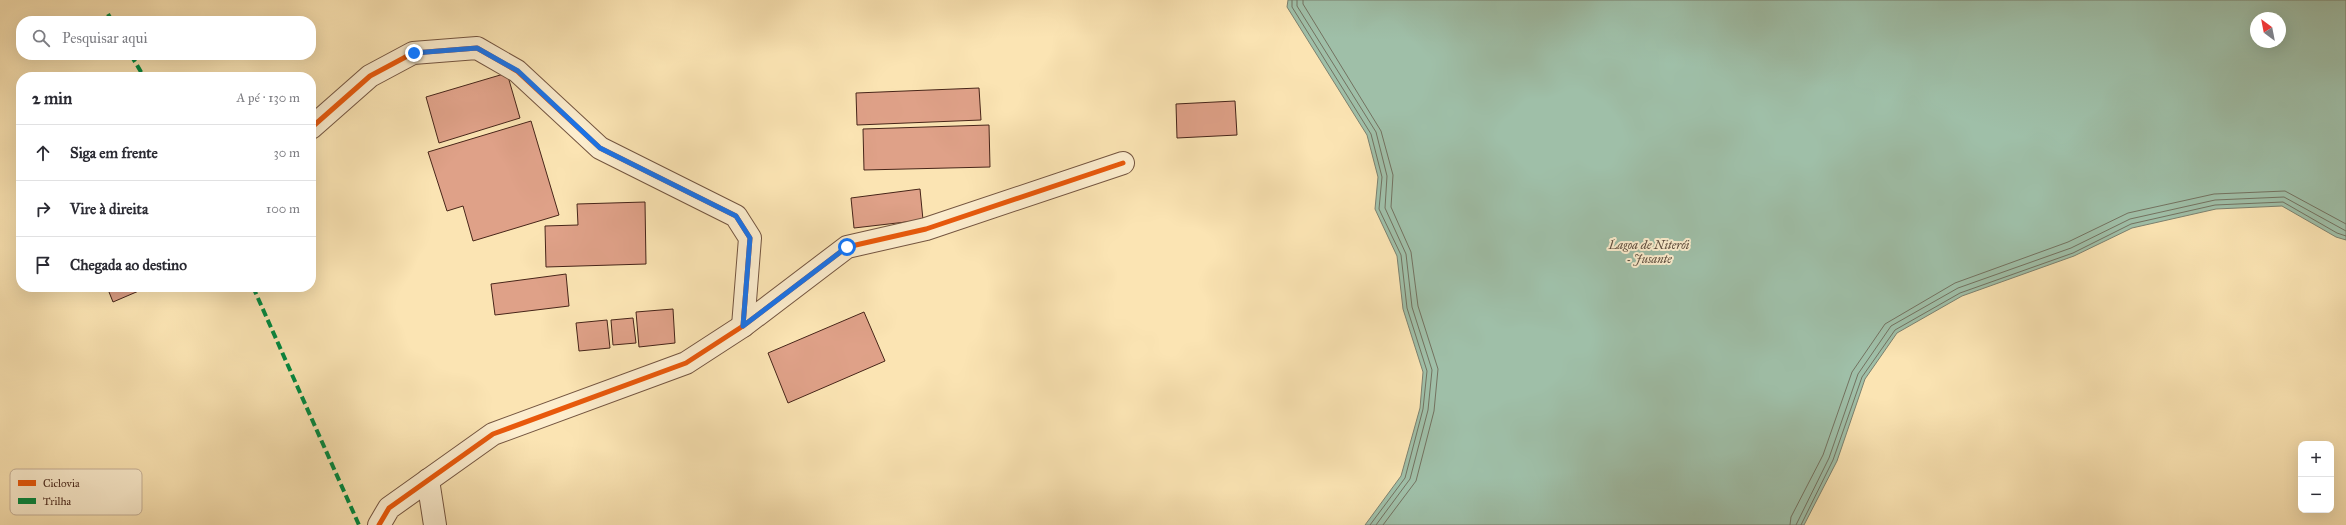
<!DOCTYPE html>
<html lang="pt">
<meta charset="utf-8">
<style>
:root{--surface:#fff;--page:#f7f7f7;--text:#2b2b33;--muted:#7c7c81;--line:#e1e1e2}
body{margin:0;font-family:"IM FELL Great Primer",serif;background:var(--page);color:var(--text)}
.controls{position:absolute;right:12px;bottom:12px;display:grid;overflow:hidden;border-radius:8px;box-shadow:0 4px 16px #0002}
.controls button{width:36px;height:36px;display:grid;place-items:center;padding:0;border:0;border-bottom:1px solid var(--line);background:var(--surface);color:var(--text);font:20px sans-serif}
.compass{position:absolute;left:2250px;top:12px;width:36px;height:36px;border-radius:50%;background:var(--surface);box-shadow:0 4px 16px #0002;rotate:328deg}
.stop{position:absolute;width:12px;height:12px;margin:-9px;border:3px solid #1a73e8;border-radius:50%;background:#fff}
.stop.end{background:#1a73e8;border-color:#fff;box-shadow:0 1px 4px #0008}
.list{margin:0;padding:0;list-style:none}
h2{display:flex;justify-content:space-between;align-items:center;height:52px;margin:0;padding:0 16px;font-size:17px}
h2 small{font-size:13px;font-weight:400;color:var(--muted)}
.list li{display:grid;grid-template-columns:26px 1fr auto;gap:12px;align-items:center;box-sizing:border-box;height:56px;padding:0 16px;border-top:1px solid var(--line)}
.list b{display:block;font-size:15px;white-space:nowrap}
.list em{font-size:13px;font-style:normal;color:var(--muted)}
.icon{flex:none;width:22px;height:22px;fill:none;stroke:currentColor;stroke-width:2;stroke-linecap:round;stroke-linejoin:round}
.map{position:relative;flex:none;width:2346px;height:525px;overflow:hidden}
.search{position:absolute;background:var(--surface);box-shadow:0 4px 16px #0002;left:16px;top:16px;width:300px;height:44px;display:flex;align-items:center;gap:10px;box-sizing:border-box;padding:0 14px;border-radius:16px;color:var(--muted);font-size:15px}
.panel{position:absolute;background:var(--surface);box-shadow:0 4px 16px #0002;left:16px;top:72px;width:300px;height:220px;border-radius:16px}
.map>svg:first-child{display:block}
</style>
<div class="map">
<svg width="2346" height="525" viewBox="0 0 2346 525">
<rect width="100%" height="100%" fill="#fbe4b3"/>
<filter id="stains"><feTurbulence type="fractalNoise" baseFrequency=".005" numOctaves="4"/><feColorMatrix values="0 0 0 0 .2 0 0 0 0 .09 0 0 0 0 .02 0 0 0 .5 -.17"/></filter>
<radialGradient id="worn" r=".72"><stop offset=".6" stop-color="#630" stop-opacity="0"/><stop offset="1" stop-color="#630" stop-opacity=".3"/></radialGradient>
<path fill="#9fbfa8" stroke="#7c816f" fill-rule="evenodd" d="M 1288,0 L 2346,0 L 2346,240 L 2336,237 L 2282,206 L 2216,209 L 2132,228 L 2074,256 L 1962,296 L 1897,333 L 1865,379 L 1837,461 L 1804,525 L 1365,525 L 1401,476 L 1420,408 L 1423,372 L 1403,309 L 1397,256 L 1375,209 L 1378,177 L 1367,135 L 1287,7 ZM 2256,18 L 2280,18 L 2280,42 L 2256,42 Z"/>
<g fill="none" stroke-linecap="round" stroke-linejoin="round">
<g stroke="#737260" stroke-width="1">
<path d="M 1292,0 L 1292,7 L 1371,134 L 1382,177 L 1379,209 L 1401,255 L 1407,308 L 1427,371 L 1423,409 L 1405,478 L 1370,525"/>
<path d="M 1297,0 L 1297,6 L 1376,132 L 1387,176 L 1385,208 L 1406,254 L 1412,307 L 1432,370 L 1428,410 L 1410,479 L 1376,525"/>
<path d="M 1303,0 L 1303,4 L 1381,131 L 1393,175 L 1391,207 L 1411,252 L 1418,306 L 1438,369 L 1434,411 L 1416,481 L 1383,525"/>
<path d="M 1790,525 L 1791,517 L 1823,455 L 1852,372 L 1885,324 L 1955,283 L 2068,242 L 2128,213 L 2214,194 L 2285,191 L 2346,224"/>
<path d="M 1796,525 L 1829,458 L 1858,374 L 1891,326 L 1958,288 L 2071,248 L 2130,219 L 2215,200 L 2284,197 L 2346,231"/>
<path d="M 1801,525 L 1833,460 L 1862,377 L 1895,330 L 1960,293 L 2073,253 L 2131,224 L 2215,205 L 2283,202 L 2337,233 L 2346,236"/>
</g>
</g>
<g fill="#dfa188" stroke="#472519">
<path d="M 507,73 L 520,118 L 439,143 L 426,97 Z"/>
<path d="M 979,88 L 981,120 L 857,125 L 856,93 Z"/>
<path d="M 1235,101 L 1237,135 L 1177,138 L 1176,104 Z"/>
<path d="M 531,121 L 559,215 L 473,241 L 463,206 L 447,211 L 428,152 Z"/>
<path d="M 989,125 L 990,167 L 864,170 L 863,129 Z"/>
<path d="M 920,189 L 923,220 L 854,228 L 851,198 Z"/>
<path d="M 645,202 L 646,264 L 546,267 L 545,226 L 578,225 L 577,204 Z"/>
<path d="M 566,274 L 569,306 L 495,315 L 491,284 Z"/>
<path d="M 107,287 L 140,287 L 141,290 L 113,302 Z"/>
<path d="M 673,309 L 675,343 L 639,347 L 636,312 Z"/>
<path d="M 864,312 L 885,361 L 788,403 L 768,353 Z"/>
<path d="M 633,318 L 636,343 L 613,345 L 611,320 Z"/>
<path d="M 607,320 L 610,348 L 579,351 L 576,323 Z"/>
</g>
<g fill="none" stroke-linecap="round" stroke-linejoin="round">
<g stroke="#745540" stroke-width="24">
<g id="minor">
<path d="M 311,128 L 370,76 L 413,53 L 477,48 L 517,71 L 600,148 L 736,216 L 750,238 L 743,326"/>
<path d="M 428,480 L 435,525"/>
<path d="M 379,525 L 389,508 L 493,434 L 686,363 L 743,326 L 847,247 L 926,229 L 1123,163"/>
</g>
</g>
<use href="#minor" stroke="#fcedce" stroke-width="22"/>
<g stroke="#00873e" stroke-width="4" stroke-dasharray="8 4" stroke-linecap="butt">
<path d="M 108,14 L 112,21"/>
<path d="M 131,55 L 144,77"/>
<path d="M 253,287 L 359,525"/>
</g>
<g stroke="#fcedce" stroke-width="8">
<g id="cycleway">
<path d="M 311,128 L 370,76 L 413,53 L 477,48 L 517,71 L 600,148 L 736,216 L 750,238 L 743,326"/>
<path d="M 379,525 L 389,508 L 493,434 L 686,363 L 743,326 L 847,247 L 926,229 L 1123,163"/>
</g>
</g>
<use href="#cycleway" stroke="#e8590c" stroke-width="5"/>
</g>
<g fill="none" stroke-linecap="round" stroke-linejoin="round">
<path stroke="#1a73e8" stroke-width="5" d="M 414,53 L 477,48 L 518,71 L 600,148 L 736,216 L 750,238 L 743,326 L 847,247"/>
</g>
<g text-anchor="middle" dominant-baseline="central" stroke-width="4" stroke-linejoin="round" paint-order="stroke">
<g font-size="12" font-style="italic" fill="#5d4c3d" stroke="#fcedce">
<text x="1649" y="245">Lagoa de Niterói<tspan x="1649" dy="14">- Jusante</tspan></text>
</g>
</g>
<rect x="10" y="469" width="132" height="46" rx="6" fill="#fcedce" stroke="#c6b198" stroke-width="1"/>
<rect x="18" y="480" width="18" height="6" fill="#e8590c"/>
<rect x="18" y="498" width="18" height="6" fill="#00873e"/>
<g font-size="11" fill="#472519">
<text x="43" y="487">Ciclovia</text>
<text x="43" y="505">Trilha</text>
</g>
<rect width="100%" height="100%" filter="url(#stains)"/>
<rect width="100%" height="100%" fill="url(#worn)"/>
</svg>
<div class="controls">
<button>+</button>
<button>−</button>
</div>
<svg class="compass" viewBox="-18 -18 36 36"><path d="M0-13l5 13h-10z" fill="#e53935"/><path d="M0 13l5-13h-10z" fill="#7c7c81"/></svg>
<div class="stop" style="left:847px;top:247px"></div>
<div class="stop end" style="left:414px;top:53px"></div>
<div class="search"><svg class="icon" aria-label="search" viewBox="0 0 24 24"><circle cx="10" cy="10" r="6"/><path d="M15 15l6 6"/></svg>Pesquisar aqui</div>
<section class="panel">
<h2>2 min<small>A pé · 130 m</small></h2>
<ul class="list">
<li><svg class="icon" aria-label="ahead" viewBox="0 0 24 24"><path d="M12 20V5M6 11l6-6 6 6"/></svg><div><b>Siga em frente</b></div><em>30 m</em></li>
<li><svg class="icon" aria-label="right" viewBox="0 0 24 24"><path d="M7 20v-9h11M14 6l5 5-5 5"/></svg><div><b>Vire à direita</b></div><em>100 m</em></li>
<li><svg class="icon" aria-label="arrive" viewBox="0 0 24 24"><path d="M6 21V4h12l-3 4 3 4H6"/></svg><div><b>Chegada ao destino</b></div></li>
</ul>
</section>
</div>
